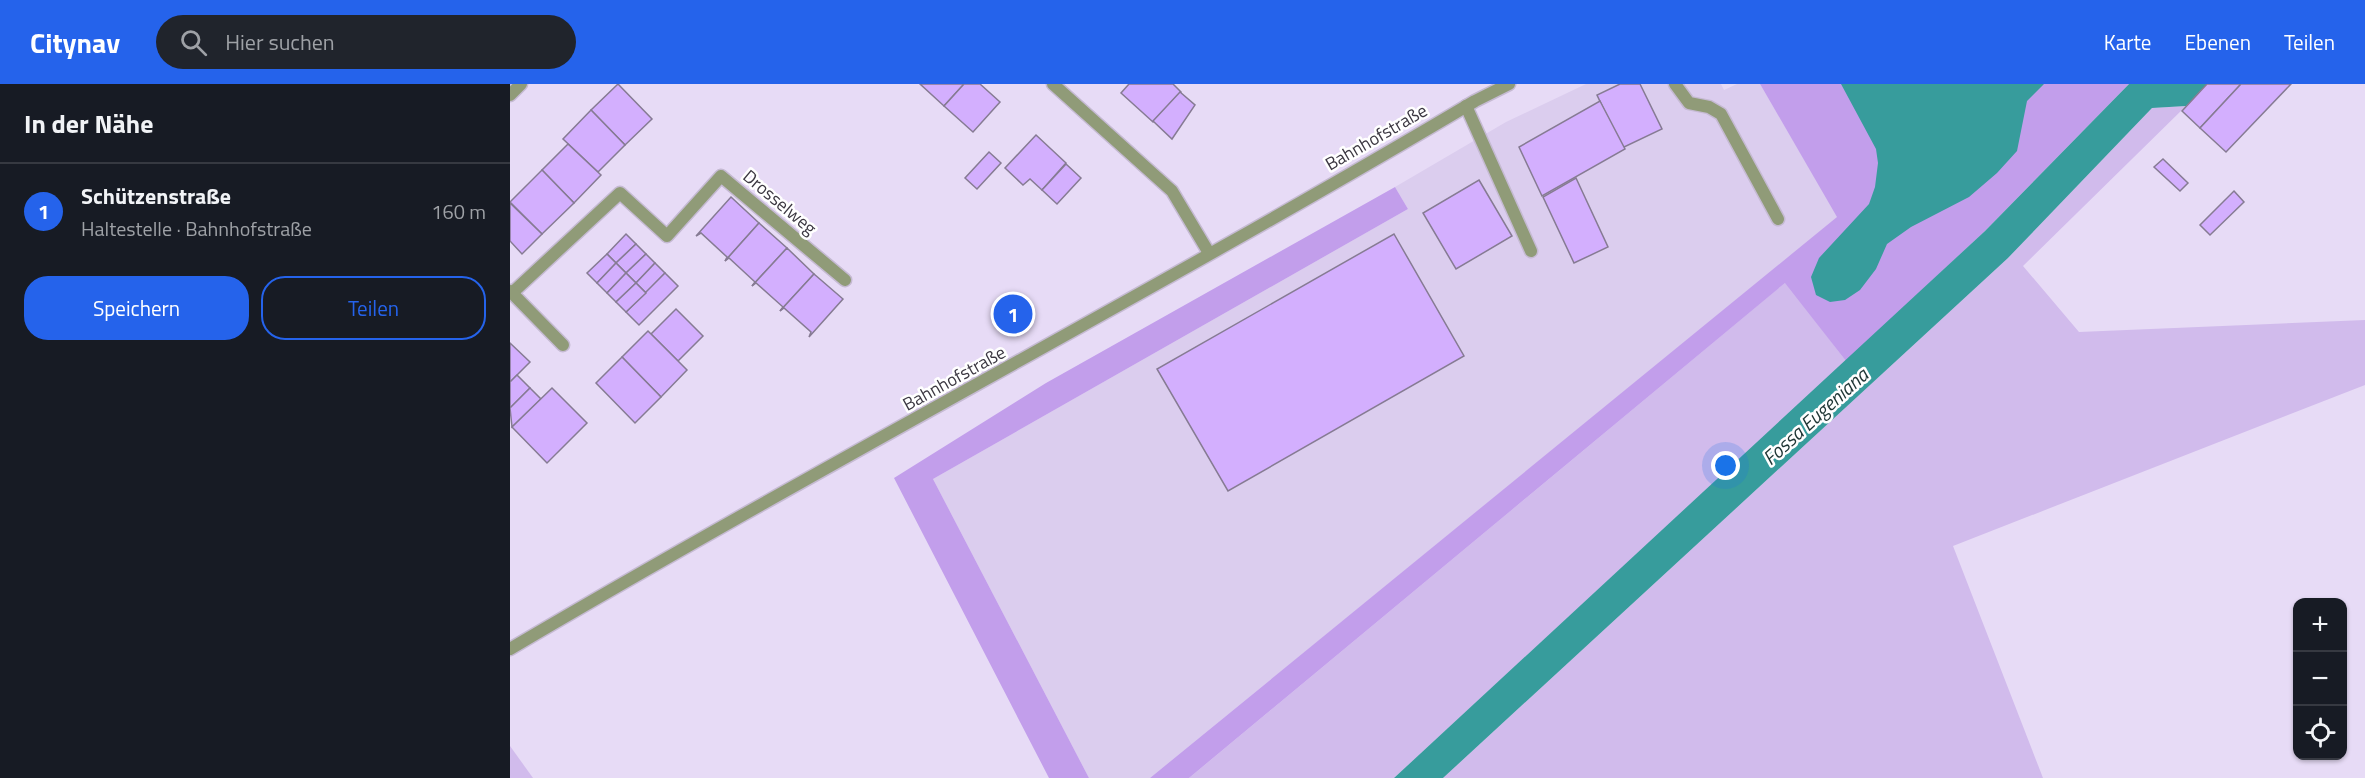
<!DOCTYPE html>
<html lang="de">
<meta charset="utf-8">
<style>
:root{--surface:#171b24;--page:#20242c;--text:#f1f3f6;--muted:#9ea1a6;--line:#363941;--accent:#2563eb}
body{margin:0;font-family:"Titillium Web",sans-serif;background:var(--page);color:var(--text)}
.controls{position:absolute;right:18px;bottom:18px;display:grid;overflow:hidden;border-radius:12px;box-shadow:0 2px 4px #0004}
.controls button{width:54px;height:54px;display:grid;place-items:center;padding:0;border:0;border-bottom:2px solid var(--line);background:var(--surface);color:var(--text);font:30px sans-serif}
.you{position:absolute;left:1216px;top:382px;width:21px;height:21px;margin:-15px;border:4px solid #fff;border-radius:50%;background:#1a73e8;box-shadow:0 0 0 9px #1a73e833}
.badge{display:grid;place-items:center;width:39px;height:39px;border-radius:50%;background:var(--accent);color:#fff;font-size:20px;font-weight:700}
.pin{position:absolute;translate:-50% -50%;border:3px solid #fff;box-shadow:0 2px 6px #0006}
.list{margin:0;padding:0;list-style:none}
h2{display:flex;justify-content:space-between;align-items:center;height:78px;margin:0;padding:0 24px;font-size:26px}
h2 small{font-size:20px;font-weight:400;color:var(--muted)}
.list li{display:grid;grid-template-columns:39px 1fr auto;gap:18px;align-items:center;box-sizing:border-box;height:96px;padding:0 24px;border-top:2px solid var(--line)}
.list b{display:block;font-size:22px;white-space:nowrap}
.list p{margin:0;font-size:20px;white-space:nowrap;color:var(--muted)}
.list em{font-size:20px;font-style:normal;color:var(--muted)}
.actions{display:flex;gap:12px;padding:18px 24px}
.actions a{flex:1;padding:14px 0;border:2px solid var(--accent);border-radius:24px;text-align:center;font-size:21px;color:var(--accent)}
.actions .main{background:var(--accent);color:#fff}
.icon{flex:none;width:33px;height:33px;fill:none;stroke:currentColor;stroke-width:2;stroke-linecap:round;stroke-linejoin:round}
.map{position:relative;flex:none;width:1855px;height:694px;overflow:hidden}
header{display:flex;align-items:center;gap:36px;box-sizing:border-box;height:84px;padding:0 30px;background:var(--accent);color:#fff}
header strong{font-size:28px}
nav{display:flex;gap:33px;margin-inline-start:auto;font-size:21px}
.search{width:420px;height:54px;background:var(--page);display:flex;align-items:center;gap:15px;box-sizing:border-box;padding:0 21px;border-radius:33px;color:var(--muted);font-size:22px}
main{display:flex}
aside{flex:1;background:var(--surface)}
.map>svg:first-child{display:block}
</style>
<header>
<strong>Citynav</strong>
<div class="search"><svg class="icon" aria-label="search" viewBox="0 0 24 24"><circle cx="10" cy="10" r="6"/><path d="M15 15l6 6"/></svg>Hier suchen</div>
<nav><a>Karte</a><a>Ebenen</a><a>Teilen</a></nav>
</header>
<main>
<aside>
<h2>In der Nähe<small></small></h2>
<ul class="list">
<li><span class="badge">1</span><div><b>Schützenstraße</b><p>Haltestelle · Bahnhofstraße</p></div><em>160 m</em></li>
</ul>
<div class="actions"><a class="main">Speichern</a><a>Teilen</a></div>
</aside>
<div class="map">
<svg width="1855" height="694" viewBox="0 0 1855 694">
<rect width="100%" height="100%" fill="#e7dbf6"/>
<path fill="#dbcdee" d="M 1076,0 L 1211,0 L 1214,6 L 1227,0 L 1250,0 L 1328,133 L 640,694 L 579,694 L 423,395 L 898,125 L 885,103 L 996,38 Z"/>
<g fill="#d1bbec">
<path d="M 1676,22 L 1513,182 L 1569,248 L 1855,236 L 1855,301 L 1443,462 L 1533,694 L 933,694 L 1498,174 L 1642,24 Z"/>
<path d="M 1276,198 L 1336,277 L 884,694 L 679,694 Z"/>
<path d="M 0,662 L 23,694 L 0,694 Z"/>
</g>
<g fill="#c29eeb">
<path d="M 1250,0 L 1619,0 L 1475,147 L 1336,277 L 1275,199 L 679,694 L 640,694 L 1327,133 Z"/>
<path d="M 885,103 L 898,125 L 423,395 L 579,694 L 539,694 L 384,394 L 536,299 Z"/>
</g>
<g fill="#379c9c">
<path d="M 1331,0 L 1534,0 L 1517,17 L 1507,67 L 1487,89 L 1459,113 L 1401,143 L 1377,160 L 1366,185 L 1350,206 L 1335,216 L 1320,218 L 1306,211 L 1301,193 L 1309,174 L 1359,120 L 1365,103 L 1368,79 L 1366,65 Z"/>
<path d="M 1619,0 L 1697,0 L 1676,22 L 1642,24 L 1498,174 L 933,694 L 884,694 L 1475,147 Z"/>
</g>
<g fill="#d3affe" stroke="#867b93" stroke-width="1.5">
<path d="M 108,0 L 142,35 L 115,61 L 81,26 Z"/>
<path d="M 410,0 L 454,0 L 434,22 Z"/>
<path d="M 454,0 L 470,0 L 490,18 L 463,48 L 434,22 Z"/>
<path d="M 619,0 L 663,0 L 671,8 L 643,38 L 611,9 Z"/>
<path d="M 1110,0 L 1130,0 L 1152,45 L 1112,64 L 1087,11 Z"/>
<path d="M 1697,0 L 1731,0 L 1690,44 L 1672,27 Z"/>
<path d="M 1731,0 L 1781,0 L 1716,68 L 1690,44 Z"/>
<path d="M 670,8 L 685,21 L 662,55 L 643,37 Z"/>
<path d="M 1090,17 L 1115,65 L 1032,112 L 1009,63 Z"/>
<path d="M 81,26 L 115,61 L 88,88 L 53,55 Z"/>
<path d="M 526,51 L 556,79 L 532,106 L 520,95 L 513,101 L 495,84 Z"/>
<path d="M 58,60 L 91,91 L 64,119 L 32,86 Z"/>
<path d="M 479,68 L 491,79 L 467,105 L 455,94 Z"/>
<path d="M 1653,75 L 1678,99 L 1670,107 L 1644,83 Z"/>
<path d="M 556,80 L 571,94 L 547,120 L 532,106 Z"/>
<path d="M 32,86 L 64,119 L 32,150 L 0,118 Z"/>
<path d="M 1066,94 L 1098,163 L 1064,179 L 1033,113 Z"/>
<path d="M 969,96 L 1002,152 L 946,185 L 913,129 Z"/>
<path d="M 1724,107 L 1734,118 L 1700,151 L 1690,141 Z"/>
<path d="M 221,113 L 249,139 L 215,177 L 217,173 L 191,149 L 186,152 Z"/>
<path d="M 0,119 L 32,150 L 12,170 L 0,157 Z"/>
<path d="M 249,139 L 277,164 L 242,202 L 245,198 L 219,174 L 215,177 Z"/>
<path d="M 116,150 L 126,160 L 106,179 L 97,170 Z"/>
<path d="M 884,150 L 954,272 L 718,407 L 647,285 Z"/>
<path d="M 126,160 L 136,170 L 116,189 L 106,179 Z"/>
<path d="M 277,164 L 304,190 L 270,227 L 273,223 L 246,199 L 242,202 Z"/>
<path d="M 97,170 L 106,179 L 87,199 L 77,189 Z"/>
<path d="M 136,170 L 145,179 L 126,199 L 116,189 Z"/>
<path d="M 106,179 L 116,189 L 97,209 L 87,199 Z"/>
<path d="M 145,179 L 155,189 L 136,209 L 126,199 Z"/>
<path d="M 116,189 L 126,199 L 106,218 L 97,209 Z"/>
<path d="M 155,189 L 168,202 L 129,241 L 116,228 Z"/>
<path d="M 304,190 L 333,215 L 299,253 L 301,248 L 274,224 L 270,227 Z"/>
<path d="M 126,199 L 136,209 L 116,228 L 106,218 Z"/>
<path d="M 166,225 L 193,252 L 168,277 L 141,250 Z"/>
<path d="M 138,247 L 177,286 L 151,313 L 112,273 Z"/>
<path d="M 0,259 L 20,278 L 0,298 Z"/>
<path d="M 112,273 L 151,313 L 125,339 L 86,299 Z"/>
<path d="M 7,291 L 20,304 L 0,324 L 0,298 Z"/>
<path d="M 20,304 L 31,315 L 2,343 L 0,324 Z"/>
<path d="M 42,304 L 77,339 L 37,379 L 2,343 Z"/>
</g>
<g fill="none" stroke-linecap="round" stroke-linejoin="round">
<g stroke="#c5bad2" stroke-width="15">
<g id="service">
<path d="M 1165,0 L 1179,19 L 1199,23 L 1211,30 L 1268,135"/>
<path d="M 0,11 L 11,0"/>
<path d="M 956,22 L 1021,167"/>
<path d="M 2,209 L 110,109 L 157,152 L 211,92 L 335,196"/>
</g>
</g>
<g stroke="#c5bad2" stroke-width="15">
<g id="minor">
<path d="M 543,0 L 662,107 L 699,169"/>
<path d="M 0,207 L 53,261"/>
</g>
</g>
<g stroke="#c5bad2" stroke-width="15">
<path id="tertiary" d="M 0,565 C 319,377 647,206 965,17 L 999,0"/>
</g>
<use href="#service" stroke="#909b78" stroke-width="12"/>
<use href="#minor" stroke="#909b78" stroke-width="12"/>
<use href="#tertiary" stroke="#909b78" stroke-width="12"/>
</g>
<g text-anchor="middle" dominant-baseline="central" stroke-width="5" stroke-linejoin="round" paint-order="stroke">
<g font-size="18" fill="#3b3741" stroke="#fff">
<text transform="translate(866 53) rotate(-30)">Bahnhofstraße</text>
<text transform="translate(270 118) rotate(40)">Drosselweg</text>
<text transform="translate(444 294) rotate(-29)">Bahnhofstraße</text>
</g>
<g font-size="20" font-style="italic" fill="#1e3534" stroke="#fff">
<text transform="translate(1305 332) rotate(-42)">Fossa Eugeniana</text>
</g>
</g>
</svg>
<div class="controls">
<button>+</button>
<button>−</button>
<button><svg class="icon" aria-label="locate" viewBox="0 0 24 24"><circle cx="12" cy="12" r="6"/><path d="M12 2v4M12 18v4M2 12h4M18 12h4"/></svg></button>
</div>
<div class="you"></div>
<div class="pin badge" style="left:503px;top:230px">1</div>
</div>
</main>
